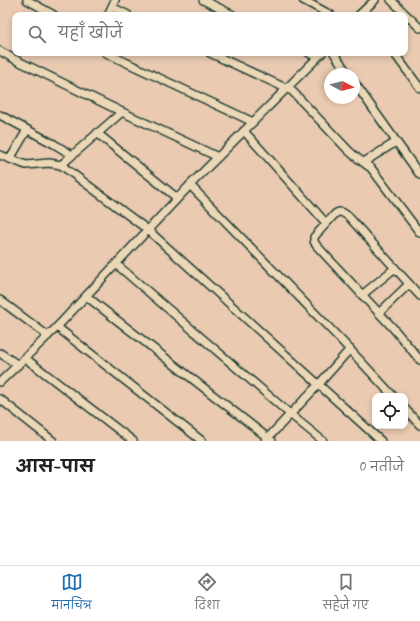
<!DOCTYPE html>
<html lang="hi">
<meta charset="utf-8">
<style>
:root{--surface:#fff;--page:#f6f6f6;--text:#202124;--muted:#757577;--line:#e0e0e0;--accent:#1f6fb2}
body{margin:0;font-family:Mynerve,"Playpen Sans Deva",sans-serif;background:var(--page);color:var(--text)}
.controls{position:absolute;right:12px;bottom:12px;display:grid;overflow:hidden;border-radius:8px;box-shadow:0 2px 6px #0003}
.controls button{width:36px;height:36px;display:grid;place-items:center;padding:0;border:0;border-bottom:1px solid var(--line);background:var(--surface);color:var(--text);font:20px sans-serif}
.compass{position:absolute;left:324px;top:68px;width:36px;height:36px;border-radius:50%;background:var(--surface);box-shadow:0 2px 6px #0003;rotate:97deg}
.list{margin:0;padding:0;list-style:none}
h2{display:flex;justify-content:space-between;align-items:center;height:52px;margin:0;padding:0 16px;font-size:17px}
h2 small{font-size:13px;font-weight:400;color:var(--muted)}
.icon{flex:none;width:22px;height:22px;fill:none;stroke:currentColor;stroke-width:2;stroke-linecap:round;stroke-linejoin:round}
.map{position:relative;flex:none;width:420px;height:441px;overflow:hidden}
.search{position:absolute;background:var(--surface);box-shadow:0 2px 6px #0003;left:12px;right:12px;top:12px;height:44px;display:flex;align-items:center;gap:10px;box-sizing:border-box;padding:0 14px;border-radius:8px;color:var(--muted);font-size:15px}
.sheet{height:124px;background:var(--surface)}
nav{display:flex;justify-content:space-around;align-items:center;box-sizing:border-box;height:56px;border-top:1px solid var(--line);background:var(--surface);font-size:11px;color:var(--muted)}
nav a{display:grid;justify-items:center;gap:2px}
nav .on{color:var(--accent)}
.map>svg:first-child{display:block}
</style>
<div class="map">
<svg width="420" height="441" viewBox="0 0 420 441">
<rect width="100%" height="100%" fill="#eacab1"/>
<filter id="ink" filterUnits="userSpaceOnUse"><feTurbulence type="fractalNoise" baseFrequency=".025" numOctaves="2"/><feDisplacementMap in="SourceGraphic" scale="8" xChannelSelector="R" yChannelSelector="G"/><feConvolveMatrix kernelMatrix="1 2 1 2 8 2 1 2 1" color-interpolation-filters="sRGB"/></filter>
<g filter="url(#ink)">
<g fill="none" stroke-linecap="round" stroke-linejoin="round">
<g stroke="#1f3d34" stroke-width="10">
<g id="minor">
<path d="M 27,0 L 54,15"/>
<path d="M 203,0 L 233,15"/>
<path d="M 303,0 L 331,15"/>
<path d="M 391,0 L 420,28"/>
<path d="M 112,7 L 128,15"/>
<path d="M 108,15 L 115,0"/>
<path d="M 359,15 L 375,0"/>
<path d="M 0,51 L 16,60 L 122,112 L 218,157"/>
<path d="M 106,53 L 253,122"/>
<path d="M 210,53 L 292,91 L 295,94 L 348,150 C 355,157 363,162 371,168 L 420,233"/>
<path d="M 309,53 L 317,57"/>
<path d="M 334,53 L 348,74"/>
<path d="M 394,53 L 420,88"/>
<path d="M 354,82 L 420,175"/>
<path d="M 0,115 L 54,144 L 72,155"/>
<path d="M 244,131 L 326,223"/>
<path d="M 97,133 L 177,198"/>
<path d="M 0,155 L 26,165 L 49,163 L 61,165 L 148,230 L 381,441"/>
<path d="M 10,159 L 27,130"/>
<path d="M 364,162 L 396,142"/>
<path d="M 61,165 L 122,112"/>
<path d="M 190,185 L 340,339 L 393,396"/>
<path d="M 116,264 L 290,414 L 323,441"/>
<path d="M 362,295 L 395,268"/>
<path d="M 86,296 L 272,441"/>
<path d="M 420,296 L 348,216 C 343,213 340,210 335,214 L 314,237 L 314,241 L 316,245 L 393,328 L 420,360"/>
<path d="M 0,300 L 48,336"/>
<path d="M 379,313 L 409,284"/>
<path d="M 57,327 L 202,441"/>
<path d="M 0,353 L 18,365"/>
<path d="M 25,358 L 133,441"/>
<path d="M 0,382 L 57,327 L 190,185 L 322,53"/>
<path d="M 0,399 L 53,441"/>
<path d="M 405,409 L 420,425"/>
<path d="M 265,441 L 319,384 L 350,349"/>
</g>
</g>
<use href="#minor" stroke="#ecd8b6" stroke-width="7"/>
</g>
</g>
</svg>
<div class="controls">
<button><svg class="icon" aria-label="locate" viewBox="0 0 24 24"><circle cx="12" cy="12" r="6"/><path d="M12 2v4M12 18v4M2 12h4M18 12h4"/></svg></button>
</div>
<svg class="compass" viewBox="-18 -18 36 36"><path d="M0-13l5 13h-10z" fill="#e53935"/><path d="M0 13l5-13h-10z" fill="#757577"/></svg>
<div class="search"><svg class="icon" aria-label="search" viewBox="0 0 24 24"><circle cx="10" cy="10" r="6"/><path d="M15 15l6 6"/></svg>यहाँ खोजें</div>
</div>
<section class="sheet">
<h2>आस-पास<small>0 नतीजे</small></h2>
<ul class="list">
</ul>
</section>
<nav>
<a class="on"><svg class="icon" aria-label="map" viewBox="0 0 24 24"><path d="M3 6l6-2 6 2 6-2v14l-6 2-6-2-6 2zM9 4v14M15 6v14"/></svg>मानचित्र</a>
<a><svg class="icon" aria-label="directions" viewBox="0 0 24 24"><path d="M12 3l9 9-9 9-9-9zM9 14v-3h6M13 9l2 2-2 2"/></svg>दिशा</a>
<a><svg class="icon" aria-label="saved" viewBox="0 0 24 24"><path d="M7 4h10v16l-5-4-5 4z"/></svg>सहेजे गए</a>
</nav>
